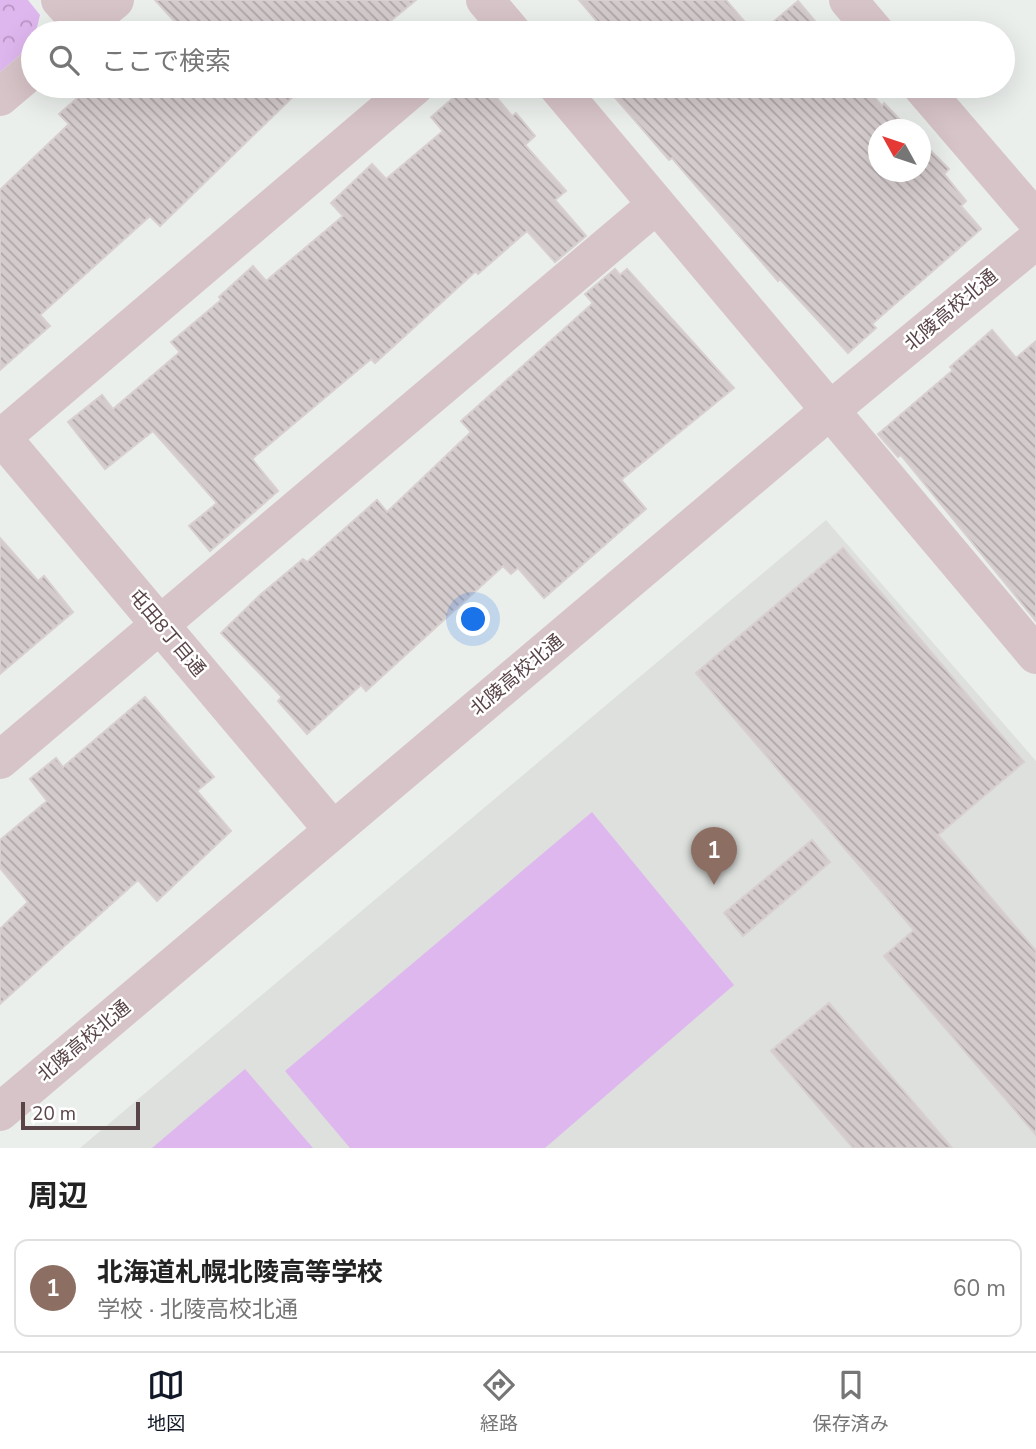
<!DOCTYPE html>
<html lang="ja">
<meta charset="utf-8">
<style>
:root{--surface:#fff;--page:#f6f6f6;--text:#222;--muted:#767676;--line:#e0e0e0;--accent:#111827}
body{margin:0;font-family:"Nunito Sans","Noto Sans JP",sans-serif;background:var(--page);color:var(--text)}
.compass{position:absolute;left:868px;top:119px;width:63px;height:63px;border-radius:50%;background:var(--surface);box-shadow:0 7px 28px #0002;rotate:310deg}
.scale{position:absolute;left:21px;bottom:18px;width:119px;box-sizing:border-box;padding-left:7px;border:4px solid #594448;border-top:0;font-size:19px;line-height:24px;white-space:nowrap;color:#594448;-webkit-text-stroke:5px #fff;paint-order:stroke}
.you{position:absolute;left:474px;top:620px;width:24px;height:24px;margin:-18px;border:5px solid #fff;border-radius:50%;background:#1a73e8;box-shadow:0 0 0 10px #1a73e833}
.badge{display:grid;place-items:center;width:46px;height:46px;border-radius:50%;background:var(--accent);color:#fff;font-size:23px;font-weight:700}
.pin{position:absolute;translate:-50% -58px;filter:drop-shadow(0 2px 4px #0008)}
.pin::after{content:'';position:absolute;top:37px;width:24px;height:21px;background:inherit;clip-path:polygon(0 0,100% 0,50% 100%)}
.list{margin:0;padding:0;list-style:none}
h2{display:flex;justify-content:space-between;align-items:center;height:91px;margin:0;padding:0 28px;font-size:30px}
h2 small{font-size:23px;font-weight:400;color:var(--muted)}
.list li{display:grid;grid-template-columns:46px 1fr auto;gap:21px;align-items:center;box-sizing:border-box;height:98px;margin:0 14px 14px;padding:0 14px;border:2px solid var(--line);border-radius:14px}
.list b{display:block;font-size:26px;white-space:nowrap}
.list p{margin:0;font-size:23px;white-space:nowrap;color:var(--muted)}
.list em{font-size:23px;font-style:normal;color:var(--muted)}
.icon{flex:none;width:38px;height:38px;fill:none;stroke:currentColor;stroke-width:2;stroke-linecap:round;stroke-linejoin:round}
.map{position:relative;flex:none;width:1036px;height:1148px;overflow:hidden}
.search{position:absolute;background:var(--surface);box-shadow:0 7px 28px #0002;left:21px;right:21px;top:21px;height:77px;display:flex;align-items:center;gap:18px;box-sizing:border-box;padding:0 24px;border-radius:38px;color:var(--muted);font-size:26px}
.sheet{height:203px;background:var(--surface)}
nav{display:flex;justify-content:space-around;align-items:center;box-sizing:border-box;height:98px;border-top:2px solid var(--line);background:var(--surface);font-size:19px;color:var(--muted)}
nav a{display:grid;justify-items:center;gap:4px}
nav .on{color:var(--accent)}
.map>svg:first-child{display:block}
</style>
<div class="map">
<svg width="1036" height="1148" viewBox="0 0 1036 1148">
<defs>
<pattern id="park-crowns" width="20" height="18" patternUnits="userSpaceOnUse" patternTransform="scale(1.75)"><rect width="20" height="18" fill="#dfb7ef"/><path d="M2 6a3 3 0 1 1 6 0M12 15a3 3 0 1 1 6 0" fill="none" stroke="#b896c4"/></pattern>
<pattern id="building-back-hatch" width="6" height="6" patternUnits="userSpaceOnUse" patternTransform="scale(1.75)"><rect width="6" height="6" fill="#d4cbcc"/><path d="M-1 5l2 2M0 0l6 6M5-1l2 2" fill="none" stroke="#afa6a8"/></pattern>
</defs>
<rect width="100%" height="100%" fill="#ebefec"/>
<path fill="#dde0dd" d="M 826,520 L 1036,761 L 1036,1148 L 80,1148 Z"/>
<g fill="#dfb7ef">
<path d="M 592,812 L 734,985 L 545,1148 L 350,1148 L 285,1071 Z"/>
<path d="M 245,1069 L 313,1148 L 152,1148 Z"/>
</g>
<path fill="url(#park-crowns)" d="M 0,0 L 28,0 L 40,15 L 33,44 L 0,72 Z"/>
<g fill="url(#building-back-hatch)" stroke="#d8cfcf" stroke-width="2">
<path d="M 155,0 L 416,0 L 376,33 L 168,33 L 177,24 Z"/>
<path d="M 579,0 L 726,0 L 750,28 L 743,33 L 607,33 Z"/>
<path d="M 798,1 L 820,27 L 812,33 L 783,33 L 773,22 Z"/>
<path d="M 91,86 L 304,86 L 160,226 L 150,216 L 40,315 L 50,326 L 0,370 L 0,190 L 69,124 L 59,114 Z"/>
<path d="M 467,86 L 487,86 L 512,116 L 516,113 L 535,136 L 525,145 L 566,191 L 555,200 L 586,236 L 555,262 L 527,231 L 478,274 L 476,271 L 375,363 L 371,359 L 309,411 L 252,459 L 278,491 L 210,551 L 189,526 L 217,503 L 153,431 L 105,469 L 68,422 L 102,395 L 113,409 L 180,352 L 171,342 L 221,300 L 219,297 L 253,266 L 266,281 L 343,216 L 331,203 L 372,164 L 386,179 L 443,131 L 431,117 Z"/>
<path d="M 605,86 L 865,86 L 882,106 L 884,103 L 910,130 L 878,130 L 878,172 L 920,172 L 920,140 L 949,169 L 944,174 L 966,201 L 961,206 L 981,229 L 872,324 L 876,328 L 848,353 L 780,279 L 778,281 L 672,158 L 669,160 Z"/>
<path d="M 615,269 L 620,275 L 627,269 L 734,388 L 621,480 L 646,509 L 544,598 L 518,568 L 511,574 L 503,566 L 366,691 L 361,685 L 307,734 L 278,701 L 282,697 L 221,633 L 260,595 L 303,559 L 307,562 L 377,500 L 387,512 L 471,432 L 461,421 L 593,303 L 585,294 Z"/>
<path d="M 992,330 L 1016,358 L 1036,341 L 1036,621 L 901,455 L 898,457 L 878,434 L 953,370 L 950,367 Z"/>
<path d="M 0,538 L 38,581 L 44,576 L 73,612 L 0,674 Z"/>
<path d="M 843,548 L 1024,762 L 938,835 L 1036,951 L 1036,1135 L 884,956 L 914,930 L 696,673 Z"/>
<path d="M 145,697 L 214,777 L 197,791 L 231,831 L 157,901 L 138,880 L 0,1004 L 0,929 L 28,902 L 0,868 L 0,840 L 47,801 L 30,779 L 56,758 L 63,767 Z"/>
<path d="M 812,840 L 830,862 L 743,936 L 724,913 Z"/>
<path d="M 829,1003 L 952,1148 L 853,1148 L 771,1051 Z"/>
</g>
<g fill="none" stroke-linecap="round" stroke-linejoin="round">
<g stroke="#d7c4c8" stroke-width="38">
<path d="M 60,0 L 83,26"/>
<path d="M 485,0 L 513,33"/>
<path d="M 848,0 L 876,33"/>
<path d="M 75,33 L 115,0"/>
<path d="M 557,86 L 1036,655"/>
<path d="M 921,86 L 1036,220"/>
<path d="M 0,97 L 33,69"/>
<path d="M 0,435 L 333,830"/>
<path d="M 0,439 L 415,86"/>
<path d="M 0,760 L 656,205"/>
<path d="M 0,1112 L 828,412 L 1036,240"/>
</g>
</g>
<g text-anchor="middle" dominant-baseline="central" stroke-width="5" stroke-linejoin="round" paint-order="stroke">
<g font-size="19" fill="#594448" stroke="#fff">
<text transform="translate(951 310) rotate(-40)">北陵高校北通</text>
<text transform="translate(167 633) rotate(50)">屯田8丁目通</text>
<text transform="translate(517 675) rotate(-40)">北陵高校北通</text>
<text transform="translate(84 1041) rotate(-40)">北陵高校北通</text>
</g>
</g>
</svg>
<svg class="compass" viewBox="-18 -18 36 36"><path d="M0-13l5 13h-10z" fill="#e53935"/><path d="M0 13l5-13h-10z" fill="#767676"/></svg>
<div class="scale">20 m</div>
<div class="you"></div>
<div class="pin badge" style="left:714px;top:885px;background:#8d6e63">1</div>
<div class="search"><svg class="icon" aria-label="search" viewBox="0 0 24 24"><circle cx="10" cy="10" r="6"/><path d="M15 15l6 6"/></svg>ここで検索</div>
</div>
<section class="sheet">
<h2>周辺<small></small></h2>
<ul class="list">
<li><span class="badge" style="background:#8d6e63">1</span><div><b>北海道札幌北陵高等学校</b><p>学校 · 北陵高校北通</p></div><em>60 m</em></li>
</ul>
</section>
<nav>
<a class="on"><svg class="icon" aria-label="map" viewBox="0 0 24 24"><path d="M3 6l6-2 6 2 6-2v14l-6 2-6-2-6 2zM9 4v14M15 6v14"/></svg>地図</a>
<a><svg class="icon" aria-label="directions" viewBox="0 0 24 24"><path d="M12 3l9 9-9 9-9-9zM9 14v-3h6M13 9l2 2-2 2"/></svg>経路</a>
<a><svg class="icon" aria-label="saved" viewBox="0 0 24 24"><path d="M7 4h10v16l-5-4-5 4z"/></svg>保存済み</a>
</nav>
